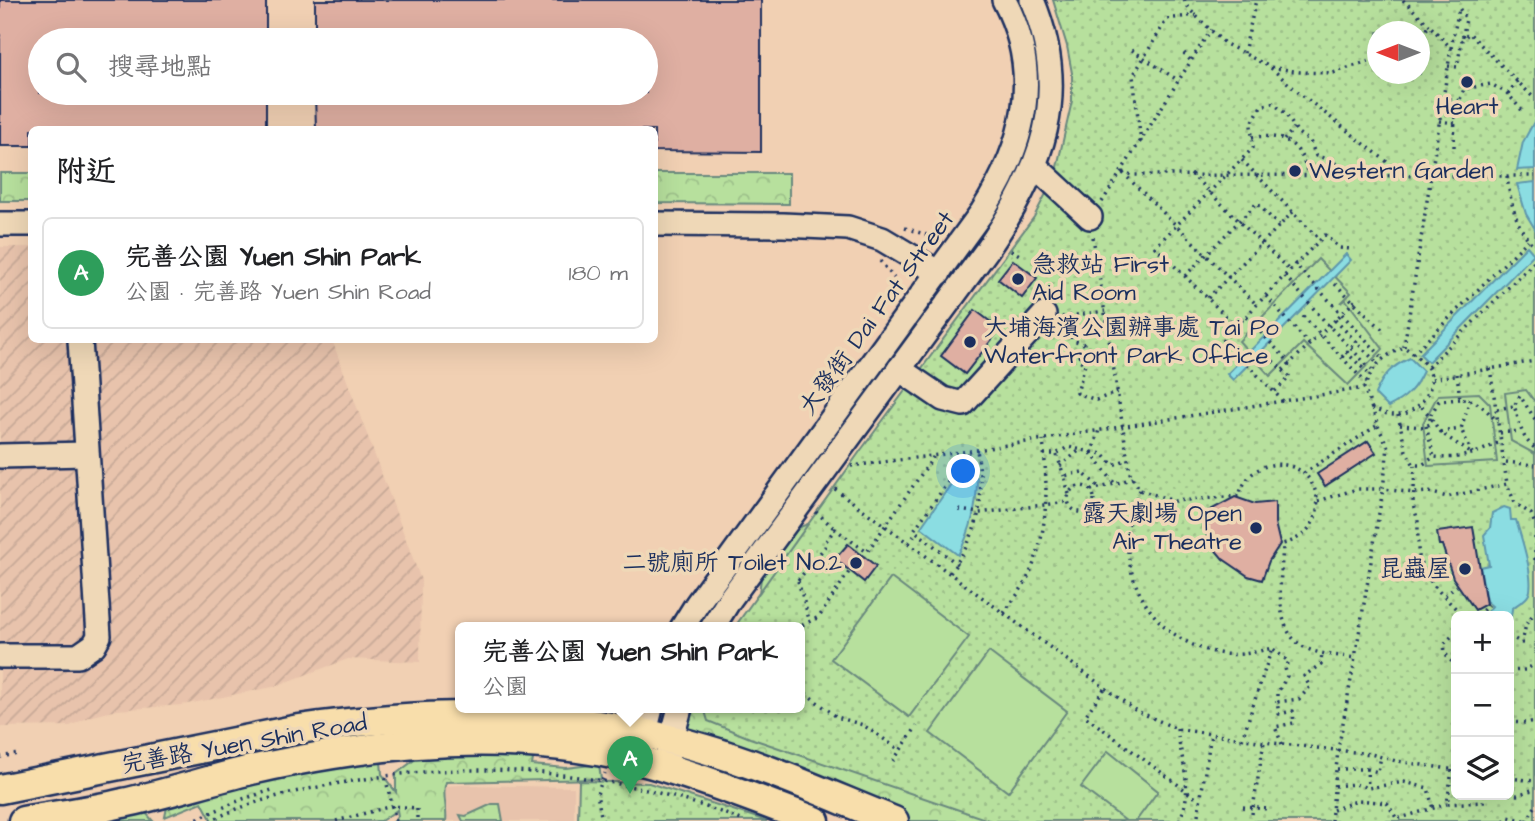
<!DOCTYPE html>
<html lang="zh-TW">
<meta charset="utf-8">
<style>
:root{--surface:#fff;--page:#f6f6f6;--text:#202124;--muted:#757577;--line:#e0e0e0;--accent:#db2777}
body{margin:0;font-family:"Architects Daughter","LXGW WenKai TC",sans-serif;background:var(--page);color:var(--text)}
.controls{position:absolute;right:21px;bottom:21px;display:grid;overflow:hidden;border-radius:10px;box-shadow:0 7px 28px #0002}
.controls button{width:63px;height:63px;display:grid;place-items:center;padding:0;border:0;border-bottom:2px solid var(--line);background:var(--surface);color:var(--text);font:35px sans-serif}
.compass{position:absolute;left:1367px;top:21px;width:63px;height:63px;border-radius:50%;background:var(--surface);box-shadow:0 7px 28px #0002;rotate:270deg}
.you{position:absolute;left:964px;top:472px;width:24px;height:24px;margin:-18px;border:5px solid #fff;border-radius:50%;background:#1a73e8;box-shadow:0 0 0 10px #1a73e833}
.badge{display:grid;place-items:center;width:46px;height:46px;border-radius:50%;background:var(--accent);color:#fff;font-size:23px;font-weight:700}
.pin{position:absolute;translate:-50% -58px;filter:drop-shadow(0 2px 4px #0008)}
.pin::after{content:'';position:absolute;top:37px;width:24px;height:21px;background:inherit;clip-path:polygon(0 0,100% 0,50% 100%)}
.popup{position:absolute;left:455px;top:622px;width:350px;height:91px;box-sizing:border-box;display:grid;place-content:center;border-radius:10px;background:var(--surface);filter:drop-shadow(0 2px 5px #0005);font-size:23px;white-space:nowrap;color:var(--muted)}
.popup b{font-size:26px;color:var(--text)}
.popup::after{content:'';position:absolute;left:50%;top:100%;margin-left:-14px;border:14px solid transparent;border-top-color:var(--surface)}
.list{margin:0;padding:0;list-style:none}
h2{display:flex;justify-content:space-between;align-items:center;height:91px;margin:0;padding:0 28px;font-size:30px}
h2 small{font-size:23px;font-weight:400;color:var(--muted)}
.list li{display:grid;grid-template-columns:46px 1fr auto;gap:21px;align-items:center;box-sizing:border-box;height:112px;margin:0 14px 14px;padding:0 14px;border:2px solid var(--line);border-radius:10px}
.list b{display:block;font-size:26px;white-space:nowrap}
.list p{margin:0;font-size:23px;white-space:nowrap;color:var(--muted)}
.list em{font-size:23px;font-style:normal;color:var(--muted)}
.icon{flex:none;width:38px;height:38px;fill:none;stroke:currentColor;stroke-width:2;stroke-linecap:round;stroke-linejoin:round}
.map{position:relative;flex:none;width:1535px;height:821px;overflow:hidden}
.search{position:absolute;background:var(--surface);box-shadow:0 7px 28px #0002;left:28px;top:28px;width:630px;height:77px;display:flex;align-items:center;gap:18px;box-sizing:border-box;padding:0 24px;border-radius:38px;color:var(--muted);font-size:26px}
.panel{position:absolute;background:var(--surface);box-shadow:0 7px 28px #0002;left:28px;top:126px;width:630px;height:217px;border-radius:10px}
.map>svg:first-child{display:block}
</style>
<div class="map">
<svg width="1535" height="821" viewBox="0 0 1535 821">
<defs>
<pattern id="industrial-furrows" width="10" height="10" patternUnits="userSpaceOnUse" patternTransform="scale(1.75)"><rect width="10" height="10" fill="#e8c3ac"/><path d="M-1 1l2-2M0 10L10 0M9 11l2-2" fill="none" stroke="#c6a896"/></pattern>
<pattern id="forest-crowns" width="20" height="18" patternUnits="userSpaceOnUse" patternTransform="scale(1.75)"><rect width="20" height="18" fill="#b7e09d"/><path d="M2 6a3 3 0 1 1 6 0M12 15a3 3 0 1 1 6 0" fill="none" stroke="#9dc08a"/></pattern>
<pattern id="park-dots" width="8" height="8" patternUnits="userSpaceOnUse" patternTransform="scale(1.75)"><rect width="8" height="8" fill="#b7e09d"/><path d="M2 2h.1M6 6h.1" fill="none" stroke="#9dc08a" stroke-width="1.8" stroke-linecap="round"/></pattern>
</defs>
<rect width="100%" height="100%" fill="#f1d0b3"/>
<filter id="ink" filterUnits="userSpaceOnUse"><feTurbulence type="fractalNoise" baseFrequency=".0143" numOctaves="2"/><feDisplacementMap in="SourceGraphic" scale="14" xChannelSelector="R" yChannelSelector="G"/><feConvolveMatrix kernelMatrix="1 2 1 2 8 2 1 2 1" color-interpolation-filters="sRGB"/></filter>
<g filter="url(#ink)">
<path fill="#e8c3ac" d="M 462,785 L 574,787 L 574,821 L 426,821 L 426,787 Z"/>
<path fill="url(#industrial-furrows)" d="M 0,247 L 31,247 L 32,340 L 332,340 L 421,580 L 420,662 L 348,659 L 273,687 L 182,705 L 117,710 L 89,717 L 70,726 L 0,727 Z"/>
<g fill="url(#forest-crowns)" stroke="#69887e" stroke-width="2">
<rect x="0" y="173" width="31" height="28"/>
<path d="M 655,173 L 789,173 L 789,204 L 655,203 Z"/>
<path d="M 842,510 L 1113,821 L 905,821 L 674,741 L 676,708 L 800,708 L 800,628 L 758,600 L 763,564 L 783,534 Z"/>
<path d="M 480,736 L 535,748 L 532,765 L 566,768 L 599,764 L 601,779 L 446,782 C 441,795 448,807 446,821 L 394,821 L 398,816 L 397,810 L 381,821 L 212,821 L 202,802 L 165,817 L 168,802 L 380,748 L 382,774 L 396,792 L 396,774 L 430,748 L 457,756 L 478,756 Z"/>
<path d="M 492,804 L 500,804 L 503,821 L 463,821 L 460,815 L 466,816 Z"/>
<path d="M 140,806 L 153,821 L 72,821 Z"/>
</g>
<g fill="url(#park-dots)" stroke="#69887e" stroke-width="2" fill-rule="evenodd">
<path d="M 1053,0 L 1535,0 L 1535,821 L 991,821 L 750,738 L 708,721 L 704,708 L 800,708 L 800,628 L 734,628 L 861,450 L 1034,217 L 1055,176 L 1072,101 L 1072,73 L 1067,46 ZM 1378,32 L 1420,32 L 1420,74 L 1378,74 ZM 1456,616 L 1509,616 L 1509,795 L 1456,795 Z"/>
<path d="M 579,781 L 649,783 L 767,821 L 578,821 Z"/>
</g>
<g fill="#b7e09d" stroke="#69887e" stroke-width="2">
<path d="M 1318,259 L 1351,293 L 1341,303 L 1346,300 L 1383,349 L 1348,385 L 1303,343 L 1270,376 L 1239,341 Z"/>
<path d="M 1526,390 L 1535,402 L 1535,454 L 1511,441 L 1505,393 Z"/>
<path d="M 1479,393 L 1490,404 L 1497,462 L 1428,466 L 1423,423 L 1438,395 Z"/>
<path d="M 891,578 L 969,637 L 909,717 L 831,659 Z"/>
<path d="M 989,652 L 1067,711 L 1008,792 L 930,733 Z"/>
<path d="M 1108,751 L 1158,791 L 1136,821 L 1126,821 L 1081,787 Z"/>
</g>
<g fill="#8bdde2" stroke="#5e97ad" stroke-width="2">
<path d="M 1535,120 L 1535,169 L 1517,170 L 1523,142 Z"/>
<path d="M 1535,182 L 1535,229 L 1526,214 L 1517,184 Z"/>
<path d="M 1527,246 L 1534,254 L 1428,362 L 1420,354 Z"/>
<path d="M 1346,254 L 1351,260 L 1233,380 L 1227,374 Z"/>
<path d="M 1410,358 L 1423,371 C 1415,389 1406,398 1388,407 L 1375,394 C 1383,375 1392,366 1410,358 Z"/>
<path d="M 977,477 C 977,506 972,529 958,555 L 921,527 L 954,480 Z"/>
<path d="M 1504,507 L 1510,509 L 1511,520 L 1516,520 C 1521,537 1535,579 1529,594 C 1525,602 1517,603 1512,609 L 1509,630 L 1509,616 L 1489,616 L 1486,613 L 1492,606 L 1486,601 L 1480,567 L 1489,565 L 1484,535 L 1490,528 L 1492,513 Z"/>
</g>
<g fill="#dfafa2" stroke="#1b2f5e" stroke-width="2">
<path d="M 0,0 L 266,0 L 266,40 L 40,40 L 40,93 L 266,93 L 266,130 L 32,130 L 32,146 L 0,146 Z"/>
<path d="M 315,0 L 761,0 L 761,152 L 654,151 L 654,130 L 316,130 L 315,93 L 646,93 L 646,40 L 315,40 Z"/>
<path d="M 1013,260 L 1037,278 L 1022,298 L 998,279 Z"/>
<path d="M 975,310 L 1000,329 L 965,374 L 941,356 Z"/>
<path d="M 1368,441 L 1376,453 L 1325,486 L 1317,474 Z"/>
<path d="M 1235,497 L 1255,504 L 1275,502 L 1275,523 L 1280,544 L 1269,561 L 1262,580 L 1248,576 L 1223,559 L 1212,546 L 1204,529 L 1201,515 Z"/>
<path d="M 1473,527 L 1486,604 L 1475,610 L 1453,578 L 1442,545 L 1439,545 L 1437,532 Z"/>
<path d="M 848,544 L 876,566 L 864,582 L 835,559 Z"/>
</g>
<g fill="none" stroke-linecap="round" stroke-linejoin="round">
<g stroke="#1b2f5e" stroke-width="28">
<g id="minor">
<path d="M 1035,166 L 1090,217"/>
<path d="M 0,224 L 32,224"/>
<path d="M 654,224 L 783,225 L 848,228 L 882,239 L 939,273"/>
<path d="M 899,369 L 943,399 L 963,404 L 1044,315"/>
<path d="M 0,456 L 86,454"/>
<path d="M 682,628 L 697,604 L 982,212 C 1025,145 1043,74 1004,0"/>
<path d="M 712,628 L 730,599 L 987,250 C 1042,169 1072,95 1032,0"/>
<path d="M 0,656 L 78,656 L 94,645 L 99,636 L 80,340"/>
<path d="M 641,749 L 651,708"/>
<path d="M 667,756 L 680,708"/>
</g>
</g>
<g stroke="#1b2f5e" stroke-width="33">
<g id="major">
<path d="M 0,789 L 299,729 C 434,710 572,708 705,749 C 770,768 831,796 894,821"/>
<path d="M 23,821 C 56,815 90,811 123,803 C 166,794 208,780 251,770 C 358,746 468,733 577,748 C 659,759 738,793 815,821"/>
</g>
</g>
<g stroke="#1b2f5e" stroke-width="3.5" stroke-dasharray="2 5" stroke-linecap="butt">
<path d="M 1184,0 L 1190,10 L 1224,43 L 1270,67 L 1300,72 L 1333,73 L 1378,58"/>
<path d="M 1403,0 L 1430,26"/>
<path d="M 1451,48 L 1459,8 L 1466,19 L 1462,40"/>
<path d="M 1132,50 L 1179,81"/>
<path d="M 1184,53 L 1191,61"/>
<path d="M 1244,53 L 1256,0"/>
<path d="M 1448,66 L 1457,67 L 1462,40 L 1469,33 L 1535,99"/>
<path d="M 1271,68 L 1298,92 L 1404,175"/>
<path d="M 1517,81 L 1508,94 L 1524,113"/>
<path d="M 1443,97 L 1460,101"/>
<path d="M 1439,121 L 1455,123"/>
<path d="M 1252,137 C 1285,134 1300,142 1308,175"/>
<path d="M 1284,140 L 1294,128"/>
<path d="M 1141,142 L 1133,76 L 1167,19 L 1196,15"/>
<path d="M 1454,147 L 1455,113 L 1464,89 L 1491,84 L 1508,94"/>
<path d="M 1242,160 L 1320,240"/>
<path d="M 1122,172 L 1132,175 L 1535,176"/>
<path d="M 1123,173 L 1257,305"/>
<path d="M 1191,174 L 1290,271"/>
<path d="M 1507,176 C 1510,200 1516,230 1535,246"/>
<path d="M 1102,202 L 1206,37 L 1212,30"/>
<path d="M 905,228 L 927,235"/>
<path d="M 1093,237 L 1130,473 L 1140,490 L 1174,501 L 1239,496 C 1247,466 1278,455 1304,473"/>
<path d="M 1011,250 L 1023,257"/>
<path d="M 880,261 L 894,278"/>
<path d="M 1294,263 L 1383,358"/>
<path d="M 1185,276 L 1257,203 L 1279,226"/>
<path d="M 1285,276 L 1329,326 L 1372,370"/>
<path d="M 1335,284 L 1383,330"/>
<path d="M 1266,296 L 1309,344"/>
<path d="M 1208,298 L 1293,212"/>
<path d="M 1072,316 L 1071,339 L 1084,344 L 1078,359 L 1085,364 L 1077,393 L 1096,400 L 1118,392"/>
<path d="M 1303,316 L 1366,383"/>
<path d="M 1062,317 L 1105,311"/>
<path d="M 1246,317 L 1290,363"/>
<path d="M 1335,320 L 1377,363"/>
<path d="M 1236,326 L 1155,247 L 1253,148 L 1251,125 L 1261,106 L 1273,103 L 1285,113 L 1298,133 L 1310,141 L 1316,156 C 1328,159 1340,162 1343,175"/>
<path d="M 1404,347 L 1451,48 L 1430,26 L 1420,34"/>
<path d="M 1346,352 L 1370,375"/>
<path d="M 1413,354 L 1528,240"/>
<path d="M 1342,357 L 1362,336"/>
<path d="M 1273,361 L 1290,377 L 1274,392"/>
<path d="M 1428,367 L 1535,261"/>
<path d="M 1490,368 L 1507,484"/>
<path d="M 1283,370 L 1358,298"/>
<path d="M 1457,374 L 1460,399 C 1478,399 1486,410 1498,422"/>
<path d="M 1432,379 L 1535,361"/>
<path d="M 1460,399 L 1439,401 L 1430,416 L 1440,432 L 1472,454"/>
<path d="M 1470,399 L 1461,429 L 1472,453"/>
<path d="M 1283,401 L 1223,340 C 1257,305 1290,269 1325,235 L 1339,248 L 1351,249"/>
<path d="M 1497,409 L 1514,406"/>
<path d="M 1398,415 L 1406,451 L 1414,465 L 1422,465 L 1434,457 C 1461,460 1478,453 1502,441"/>
<path d="M 1535,419 L 1520,396 L 1514,406 C 1520,421 1520,438 1535,448"/>
<path d="M 1400,425 L 1423,427 L 1430,424 L 1430,416 L 1420,405"/>
<path d="M 1378,426 L 1388,447 L 1383,489 L 1415,493 L 1429,492 L 1447,497 L 1507,484 L 1515,503 L 1531,514 L 1535,524"/>
<path d="M 1426,426 L 1434,457"/>
<path d="M 1440,432 L 1461,429"/>
<path d="M 1500,433 L 1520,431"/>
<path d="M 1092,452 L 1103,454 L 1113,465 L 1128,459"/>
<path d="M 1091,453 L 1115,484 L 1133,478"/>
<path d="M 1044,454 L 1056,454 L 1068,447 L 1092,452 L 1099,430"/>
<path d="M 1057,455 L 1064,476"/>
<path d="M 1506,462 L 1535,465"/>
<path d="M 1414,465 C 1415,477 1414,490 1413,502 C 1413,510 1418,516 1418,523 C 1418,540 1416,555 1424,571 C 1433,588 1450,602 1463,616"/>
<path d="M 851,466 L 970,451 L 1364,388"/>
<path d="M 1060,466 L 1080,450"/>
<circle cx="1081" cy="499" r="13"/>
<path d="M 835,489 L 1135,710 L 1177,729 L 1264,742 L 1371,754 L 1396,761 L 1456,770"/>
<path d="M 1091,490 L 1115,484"/>
<path d="M 1140,490 C 1136,500 1130,510 1129,520 C 1119,584 1158,644 1224,654 C 1240,656 1256,652 1272,648 L 1289,662 L 1285,668 L 1287,676 L 1277,694 L 1277,702"/>
<path d="M 1069,494 L 1064,476 L 1082,472 L 1100,488"/>
<path d="M 1318,501 L 1357,489 L 1383,489 L 1355,658"/>
<path d="M 959,510 L 979,513 L 1068,502"/>
<path d="M 816,512 L 835,529"/>
<path d="M 1535,537 L 1535,561"/>
<path d="M 909,543 L 917,532"/>
<path d="M 957,564 L 914,530 L 970,451"/>
<path d="M 950,573 C 981,528 985,504 977,450"/>
<path d="M 798,580 L 825,547 L 826,541 L 835,529 L 867,552 L 934,456"/>
<path d="M 798,581 L 809,619"/>
<path d="M 1445,595 L 1457,586"/>
<path d="M 1004,613 C 1011,603 1020,592 1026,581 C 1049,536 1048,489 1043,440"/>
<path d="M 1484,616 L 1481,612 L 1488,605"/>
<path d="M 796,628 L 819,617 L 849,572"/>
<path d="M 1456,632 L 1444,644 L 1445,653 L 1456,667"/>
<path d="M 1509,636 L 1522,643 L 1526,624 L 1535,612"/>
<path d="M 1509,671 L 1525,670 L 1535,664"/>
<path d="M 800,689 L 837,717 L 863,725 L 900,750"/>
<path d="M 1104,689 L 1085,716 L 1200,801"/>
<path d="M 1509,722 L 1526,723 L 1535,721"/>
<path d="M 1177,729 C 1181,761 1195,790 1179,821"/>
<path d="M 1242,739 L 1272,648"/>
<path d="M 1282,744 L 1275,727 L 1294,723 L 1293,711 L 1279,714 L 1277,702 L 1299,699 L 1310,687 L 1304,676 L 1321,664 L 1322,653"/>
<path d="M 0,757 L 18,754"/>
<path d="M 893,761 L 917,726"/>
<path d="M 1337,769 L 1367,769 L 1368,788"/>
<path d="M 1367,769 L 1378,772 L 1381,756"/>
<path d="M 1452,770 L 1447,804 L 1483,802 L 1485,795"/>
<path d="M 1509,778 L 1535,781"/>
<path d="M 1335,786 L 1355,784 L 1368,788 L 1404,782 L 1428,788 L 1433,809"/>
<path d="M 1509,794 L 1517,795 L 1535,789"/>
<path d="M 1243,807 L 1268,809"/>
<path d="M 1333,810 L 1359,800 L 1387,803 L 1397,819 L 1447,804"/>
<path d="M 1252,814 L 1264,742"/>
<path d="M 1198,815 L 1211,734"/>
<path d="M 191,821 L 243,799 L 272,790"/>
<path d="M 210,821 C 264,794 326,785 385,776"/>
<path d="M 336,821 L 392,806 L 417,808 L 417,821"/>
<path d="M 396,821 L 385,776 C 504,760 632,776 744,821"/>
<path d="M 602,821 L 597,794 L 605,773"/>
<path d="M 1331,821 L 1338,750 L 1355,658 C 1338,655 1317,655 1302,646 C 1271,627 1282,574 1283,544 C 1318,535 1329,499 1304,473 L 1378,425 L 1372,409 C 1379,411 1387,415 1394,415 C 1414,417 1439,390 1429,370 C 1424,361 1413,353 1404,347 C 1381,358 1374,364 1364,388 L 1372,409"/>
<path d="M 1504,821 L 1508,817 L 1529,821"/>
<path d="M 1527,821 L 1535,807"/>
</g>
<use href="#minor" stroke="#efd8b7" stroke-width="23"/>
<use href="#major" stroke="#f8deab" stroke-width="28"/>
</g>
</g>
<g fill="#1b2f5e" stroke="#efd8b7" stroke-width="2.5">
<circle cx="1467" cy="82" r="7"/>
<circle cx="1295" cy="171" r="7"/>
<circle cx="1018" cy="279" r="7"/>
<circle cx="970" cy="342" r="7"/>
<circle cx="1256" cy="528" r="7"/>
<circle cx="856" cy="563" r="7"/>
<circle cx="1465" cy="569" r="7"/>
</g>
<g text-anchor="middle" dominant-baseline="central" stroke-width="7" stroke-linejoin="round" paint-order="stroke">
<g font-size="24" fill="#1b2f5e" stroke="#efd8b7" text-anchor="start">
<text x="1467" y="107" text-anchor="middle">Heart</text>
<text x="1309" y="171">Western Garden</text>
<text x="1032" y="265">急救站 First<tspan x="1032" dy="28">Aid Room</tspan></text>
<text x="984" y="328">大埔海濱公園辦事處 Tai Po<tspan x="984" dy="28">Waterfront Park Office</tspan></text>
<text x="1242" y="514" text-anchor="end">露天劇場 Open<tspan x="1242" dy="28">Air Theatre</tspan></text>
<text x="842" y="563" text-anchor="end">二號廁所 Toilet No.2</text>
<text x="1451" y="569" text-anchor="end">昆蟲屋</text>
</g>
<g font-size="24" fill="#1b2f5e" stroke="#efd8b7">
<text transform="translate(877 313) rotate(-54)">大發街 Dai Fat Street</text>
<text transform="translate(244 744) rotate(-10)">完善路 Yuen Shin Road</text>
</g>
</g>
</svg>
<div class="controls">
<button>+</button>
<button>−</button>
<button><svg class="icon" aria-label="layers" viewBox="0 0 24 24"><path d="M12 4l9 5-9 5-9-5zM3 14l9 5 9-5"/></svg></button>
</div>
<svg class="compass" viewBox="-18 -18 36 36"><path d="M0-13l5 13h-10z" fill="#e53935"/><path d="M0 13l5-13h-10z" fill="#757577"/></svg>
<div class="you"></div>
<div class="pin badge" style="left:630px;top:794px;background:#2e9e5b">A</div>
<div class="popup"><b>完善公園 Yuen Shin Park</b>公園</div>
<div class="search"><svg class="icon" aria-label="search" viewBox="0 0 24 24"><circle cx="10" cy="10" r="6"/><path d="M15 15l6 6"/></svg>搜尋地點</div>
<section class="panel">
<h2>附近<small></small></h2>
<ul class="list">
<li><span class="badge" style="background:#2e9e5b">A</span><div><b>完善公園 Yuen Shin Park</b><p>公園 · 完善路 Yuen Shin Road</p></div><em>180 m</em></li>
</ul>
</section>
</div>
